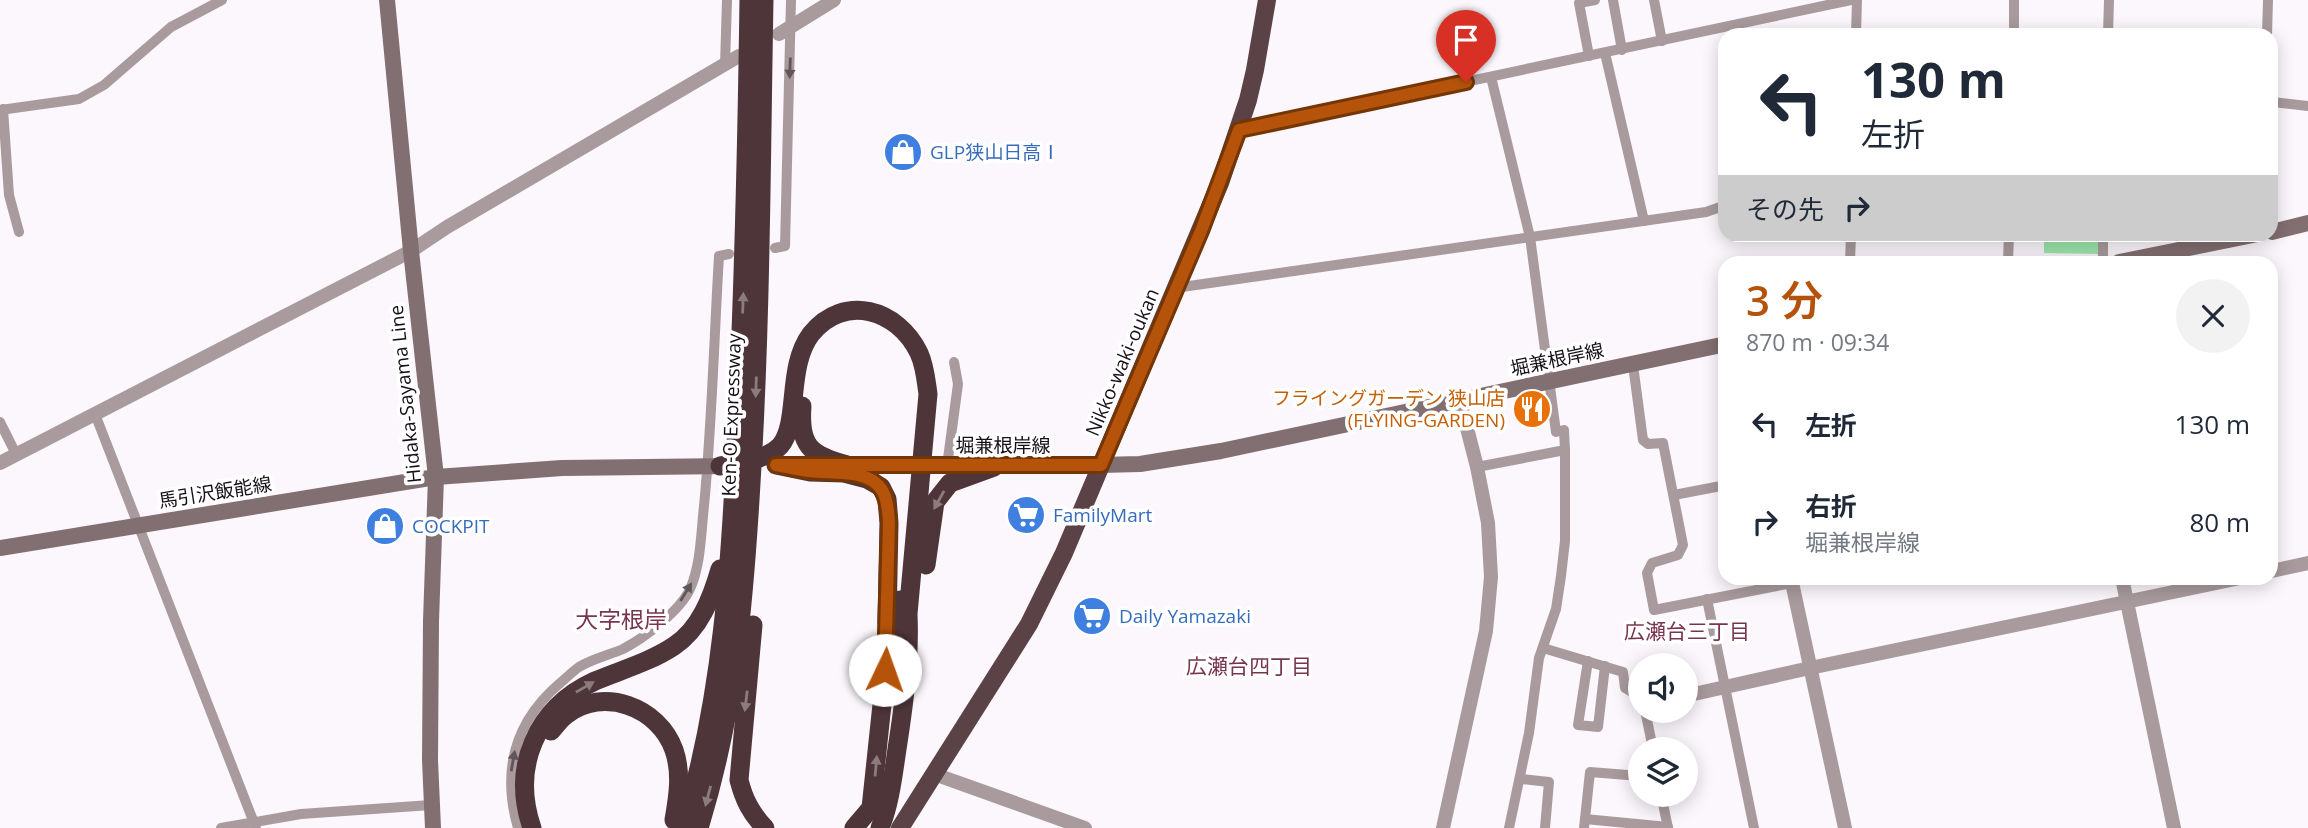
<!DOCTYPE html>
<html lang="ja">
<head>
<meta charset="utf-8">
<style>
	body { margin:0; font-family:"Open Sans","Noto Sans JP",sans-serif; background:#f2f2f3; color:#1f2937; height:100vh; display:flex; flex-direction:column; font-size:26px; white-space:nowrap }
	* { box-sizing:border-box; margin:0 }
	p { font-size:23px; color:#747a83 }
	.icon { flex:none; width:38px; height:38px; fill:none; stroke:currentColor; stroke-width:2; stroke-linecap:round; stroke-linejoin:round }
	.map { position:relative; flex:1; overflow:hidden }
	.side { position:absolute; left:1718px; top:256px; width:560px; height:329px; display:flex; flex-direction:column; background:#fff; border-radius:21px; box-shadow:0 4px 18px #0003 }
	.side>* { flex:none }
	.banner { position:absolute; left:1718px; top:28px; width:560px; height:214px; border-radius:21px; box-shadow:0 4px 18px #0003; background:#fff; color:#1f2937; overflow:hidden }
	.tools { position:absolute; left:1628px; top:653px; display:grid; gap:14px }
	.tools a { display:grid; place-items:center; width:70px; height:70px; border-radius:50%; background:#fff; box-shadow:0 4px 18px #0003; font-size:35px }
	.pin { position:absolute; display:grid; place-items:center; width:60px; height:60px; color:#fff; margin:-72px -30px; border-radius:50% 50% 50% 0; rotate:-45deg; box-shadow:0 0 7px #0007 }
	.pin .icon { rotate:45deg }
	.me { position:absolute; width:77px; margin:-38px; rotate:3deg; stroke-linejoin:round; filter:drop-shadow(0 0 5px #0008) }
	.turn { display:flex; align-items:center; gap:24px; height:147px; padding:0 28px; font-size:32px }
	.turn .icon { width:91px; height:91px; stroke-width:2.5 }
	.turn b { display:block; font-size:49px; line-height:60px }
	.then { display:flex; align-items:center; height:66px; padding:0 28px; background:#0003; gap:14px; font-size:26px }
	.round { display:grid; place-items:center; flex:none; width:74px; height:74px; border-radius:37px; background:#f2f2f3 }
	.overview { display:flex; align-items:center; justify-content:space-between; height:119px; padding:0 28px }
	h1 { font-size:42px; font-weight:600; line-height:52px; color:#b45309 }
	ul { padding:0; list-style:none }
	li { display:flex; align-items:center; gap:21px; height:98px; padding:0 28px }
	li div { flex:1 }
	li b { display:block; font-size:26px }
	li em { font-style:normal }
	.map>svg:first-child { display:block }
</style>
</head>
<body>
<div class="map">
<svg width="2308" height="828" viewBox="0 0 2308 828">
	<rect width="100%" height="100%" fill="#fbf7fc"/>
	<polygon fill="#9ce6ac" points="2044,235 2101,235 2100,254 2044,253"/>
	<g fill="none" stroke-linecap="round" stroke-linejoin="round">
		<g stroke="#a99b9d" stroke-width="10">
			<polyline points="1613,0 1622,50"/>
			<polyline points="1654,0 1662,41"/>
			<polyline points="1856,35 1857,0"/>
			<polyline points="2014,35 2014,0"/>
			<polyline points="2108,35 2109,0"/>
			<polyline points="2267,35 2268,0"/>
			<polyline points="1605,53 1644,221"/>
			<polyline points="1589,56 1579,3 1595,0"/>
			<polyline points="725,65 727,0"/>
			<polyline points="2272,102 2308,106"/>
			<polyline points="3,109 9,195 19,232"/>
			<polyline points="0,110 79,99 104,85 171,27 222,0"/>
			<polyline points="1239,130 1851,0"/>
			<polyline points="775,248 785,246 791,0"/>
			<polyline points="1850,262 1851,234"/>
			<polyline points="2008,262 2009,234"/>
			<polyline points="2103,262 2103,234"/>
			<polyline points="1175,288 1706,212 1726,205"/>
			<polyline points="1633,365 1643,440 1648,444 1663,443 1683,545 1678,555 1652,563 1647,573 1654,610 1792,583"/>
			<polyline points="95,414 256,828"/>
			<polyline points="0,422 17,456"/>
			<polyline points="947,466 958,384 954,362"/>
			<polyline points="1477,467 1565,450 1564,430 1556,432 1530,237 1491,77"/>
			<polyline points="1674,495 1726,485"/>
			<polyline points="1707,599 1754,828"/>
			<polyline points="1543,648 1623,672 1625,688 1640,697"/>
			<polyline points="1588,661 1578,725 1598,727 1605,666"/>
			<polyline points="1645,710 1653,749"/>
			<polyline points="1521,779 1549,782 1545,828"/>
			<polyline points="1661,794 1668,828"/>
			<polyline points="1585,819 1668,827"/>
			<polyline points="221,828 301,814 431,805"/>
			<path d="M518,828C502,772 514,723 559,684C565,679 572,672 579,667C592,659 609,655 623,649C644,638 680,611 690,589C701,565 701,532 704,506C712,423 714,339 719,256L729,254"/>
			<polyline points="1509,828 1529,733 1539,658 1556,609 1561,576 1565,541 1565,450"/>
			<polyline points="1584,828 1590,772 1640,776"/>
		</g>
		<g stroke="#a99b9d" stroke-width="14">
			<polyline points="779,34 834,0"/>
			<polyline points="0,463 411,251 447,227 739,56"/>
			<polyline points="2272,571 2308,563"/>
			<polyline points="1791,578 1845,828"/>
			<polyline points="2122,578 2174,828"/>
			<polyline points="1685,696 1810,668 2240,578"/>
			<polyline points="934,774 1085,828"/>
			<polyline points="1443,828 1486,631 1491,577 1488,523 1477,467 1460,401"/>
		</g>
		<g stroke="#826f71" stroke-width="16">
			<polyline points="387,0 411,251 436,477 431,621 430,760 433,828"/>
			<polyline points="2272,232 2308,223"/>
			<polyline points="2119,262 2258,234"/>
			<polyline points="836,465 1101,465 1140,464 1221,451 1726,344"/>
			<polyline points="0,548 436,477 562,468 730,466"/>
		</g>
		<polyline stroke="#5a4246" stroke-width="18" points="900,828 1029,624 1064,553 1220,183 1248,100 1255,70 1267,0"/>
		<g stroke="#4e3539" stroke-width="19">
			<path d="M802,406C799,446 810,455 847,465"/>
			<polyline points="776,465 810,472 844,473 867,479 881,487 887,499 889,523 887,622"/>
			<path d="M720,466C738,462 766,461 780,446C800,423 786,367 811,334C844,293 898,309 919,353C925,366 926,380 928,394L908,614C910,660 904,704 897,749C893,776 890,803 880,828"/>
			<polyline points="926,565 935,502 950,483 994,467"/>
			<path d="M753,625L739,780C744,800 751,813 765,828"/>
			<path d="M551,731C556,726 560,719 566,715C603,686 659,707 674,750C682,773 678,797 674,820"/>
			<path d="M532,828C511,767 536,708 595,681C621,670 650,662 674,646C700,629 712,597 720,569"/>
			<path d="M683,828C723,697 731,561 737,424C744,283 747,142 749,0"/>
			<path d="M699,828C735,711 744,604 751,483C761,322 761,161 764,0"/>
			<polyline points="854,828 871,808 888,648 898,613 900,600"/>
		</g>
	</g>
	<defs><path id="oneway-solid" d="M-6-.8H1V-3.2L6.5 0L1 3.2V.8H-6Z" transform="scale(1.75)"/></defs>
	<g fill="#5f555a">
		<use href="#oneway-solid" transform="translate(790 68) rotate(92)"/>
		<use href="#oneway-solid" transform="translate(686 592) rotate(-58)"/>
		<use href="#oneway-solid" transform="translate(513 761) rotate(-80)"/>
	</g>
	<g fill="#8c7c7e">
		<use href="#oneway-solid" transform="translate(743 303) rotate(-88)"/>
		<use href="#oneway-solid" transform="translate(756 387) rotate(92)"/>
		<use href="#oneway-solid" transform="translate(939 500) rotate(119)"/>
		<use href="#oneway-solid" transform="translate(585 687) rotate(-30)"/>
		<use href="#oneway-solid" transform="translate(746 701) rotate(97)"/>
		<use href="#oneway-solid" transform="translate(876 766) rotate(-85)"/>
		<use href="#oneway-solid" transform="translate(708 796) rotate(105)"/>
	</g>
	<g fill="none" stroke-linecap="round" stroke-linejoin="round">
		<defs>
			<path id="route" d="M885,670L889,523C888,512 888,500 882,490C868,468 832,474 809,471C798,470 787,467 776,465H1101L1201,231L1239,130L1466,82"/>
		</defs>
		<use href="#route" stroke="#753606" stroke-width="18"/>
		<use href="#route" stroke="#b45309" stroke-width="12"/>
	</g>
	<defs>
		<symbol id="shop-disc" viewBox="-11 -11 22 22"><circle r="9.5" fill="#3f7fe0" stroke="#fff"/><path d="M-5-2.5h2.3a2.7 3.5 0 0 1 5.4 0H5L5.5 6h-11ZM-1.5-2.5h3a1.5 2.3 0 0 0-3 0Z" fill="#fff"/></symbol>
		<symbol id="restaurant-disc" viewBox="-11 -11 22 22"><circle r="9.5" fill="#e8710a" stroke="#fff"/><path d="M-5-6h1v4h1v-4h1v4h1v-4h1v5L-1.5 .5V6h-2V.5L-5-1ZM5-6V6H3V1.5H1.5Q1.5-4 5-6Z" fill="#fff"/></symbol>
		<symbol id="supermarket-disc" viewBox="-11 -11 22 22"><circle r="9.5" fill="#3f7fe0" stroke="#fff"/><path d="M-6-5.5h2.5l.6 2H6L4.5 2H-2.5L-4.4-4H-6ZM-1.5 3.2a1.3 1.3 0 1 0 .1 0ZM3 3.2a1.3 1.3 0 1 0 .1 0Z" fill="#fff"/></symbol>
	</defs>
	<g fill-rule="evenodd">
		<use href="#shop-disc" x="881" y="130" width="44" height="44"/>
		<use href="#restaurant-disc" x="1510" y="387" width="44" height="44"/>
		<use href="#supermarket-disc" x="1004" y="493" width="44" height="44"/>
		<use href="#shop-disc" x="363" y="504" width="44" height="44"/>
		<use href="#supermarket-disc" x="1070" y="594" width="44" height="44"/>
	</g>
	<g text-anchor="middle" stroke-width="7" stroke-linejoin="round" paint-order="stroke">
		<g font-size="19" fill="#366cbe" stroke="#fff" text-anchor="start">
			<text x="930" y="159">GLP狭山日高Ⅰ</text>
			<text x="1053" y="522">FamilyMart</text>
			<text x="412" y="533">COCKPIT</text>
			<text x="1119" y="623">Daily Yamazaki</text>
		</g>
		<g font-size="19" fill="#150f17" stroke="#fff">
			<text transform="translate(1557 359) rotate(-12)" y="7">堀兼根岸線</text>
			<text transform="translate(1122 362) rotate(-67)" y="7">Nikko-waki-oukan</text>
			<text transform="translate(405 394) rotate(-96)" y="7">Hidaka-Sayama Line</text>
			<text transform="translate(731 415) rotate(-88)" y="7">Ken-O Expressway</text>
			<text x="1003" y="452">堀兼根岸線</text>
			<text transform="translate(215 492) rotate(-9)" y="7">馬引沢飯能線</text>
		</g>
		<g font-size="19" fill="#c56008" stroke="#fff" text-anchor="end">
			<text x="1505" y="405">フライングガーデン 狭山店<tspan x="1505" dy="22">(FLYING-GARDEN)</tspan></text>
		</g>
		<g font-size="21" fill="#79344e" stroke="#fff">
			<text x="1687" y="639">広瀬台三丁目</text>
			<text x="1249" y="674">広瀬台四丁目</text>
		</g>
		<g font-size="23" fill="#79344e" stroke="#fff">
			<text x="621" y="628">大字根岸</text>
		</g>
	</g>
</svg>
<div class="tools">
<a><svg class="icon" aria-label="sound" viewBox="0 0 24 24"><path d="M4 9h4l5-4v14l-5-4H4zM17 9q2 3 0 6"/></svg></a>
<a><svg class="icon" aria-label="layers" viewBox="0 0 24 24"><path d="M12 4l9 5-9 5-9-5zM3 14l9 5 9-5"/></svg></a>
</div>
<div class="pin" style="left:1466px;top:82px;background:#d93025"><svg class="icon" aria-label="arrive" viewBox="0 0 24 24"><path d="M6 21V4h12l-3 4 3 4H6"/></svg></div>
<svg class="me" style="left:885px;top:670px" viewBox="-20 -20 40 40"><circle r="19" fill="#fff"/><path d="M0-13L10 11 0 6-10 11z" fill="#b45309"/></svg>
<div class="banner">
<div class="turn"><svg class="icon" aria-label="left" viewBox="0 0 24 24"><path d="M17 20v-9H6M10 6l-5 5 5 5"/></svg><div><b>130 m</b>左折</div></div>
<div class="then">その先<svg class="icon" aria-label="right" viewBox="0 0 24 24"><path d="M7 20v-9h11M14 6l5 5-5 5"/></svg></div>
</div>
<section class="side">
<div class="overview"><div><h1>3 分</h1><p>870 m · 09:34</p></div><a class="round"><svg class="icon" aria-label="close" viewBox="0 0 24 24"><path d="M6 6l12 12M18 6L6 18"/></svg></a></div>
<ul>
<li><svg class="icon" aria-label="left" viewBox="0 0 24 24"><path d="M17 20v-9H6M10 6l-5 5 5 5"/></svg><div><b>左折</b></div><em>130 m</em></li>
<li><svg class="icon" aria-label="right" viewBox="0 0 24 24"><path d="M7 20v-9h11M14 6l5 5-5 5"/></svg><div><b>右折</b><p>堀兼根岸線</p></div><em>80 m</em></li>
</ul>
</section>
</div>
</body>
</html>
